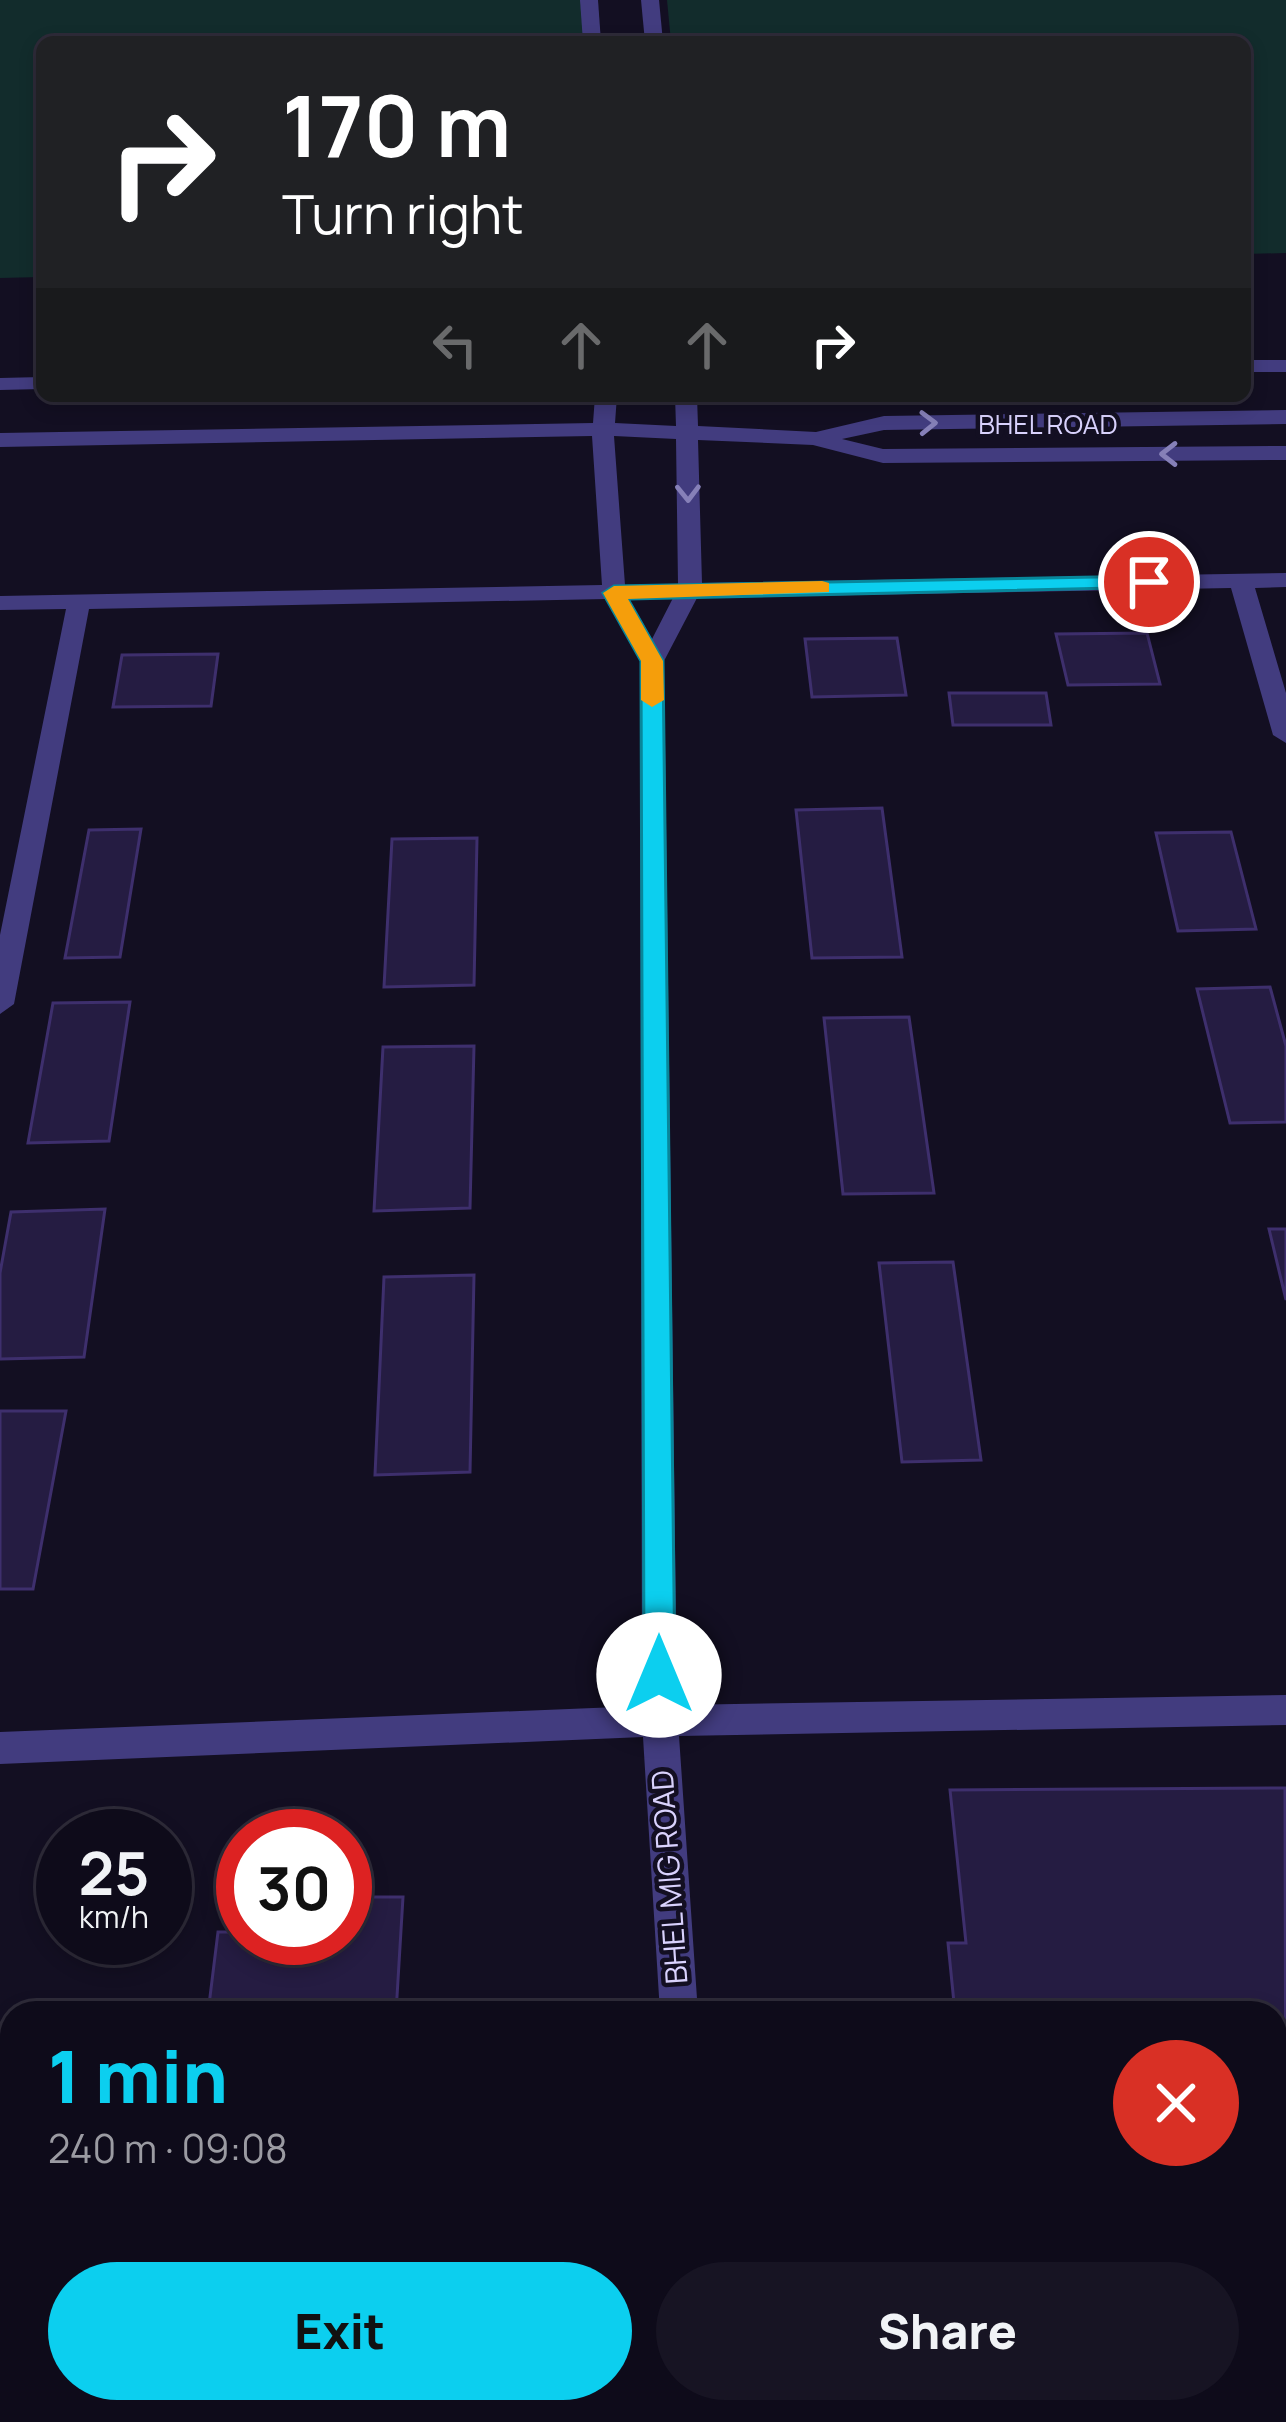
<!DOCTYPE html>
<html lang="en">
<head>
<meta charset="utf-8">
<style>
	body { margin:0; font-family:Manrope,sans-serif; background:#171423; color:#f1f3f6; height:100vh; display:flex; flex-direction:column; font-size:45px; white-space:nowrap }
	* { box-sizing:border-box; margin:0 }
	p { font-size:39px; color:#9b9ba2 }
	.icon { flex:none; width:66px; height:66px; fill:none; stroke:currentColor; stroke-width:2; stroke-linecap:round; stroke-linejoin:round }
	.map { position:relative; flex:1; overflow:hidden }
	.details { position:absolute; left:0px; top:2001px; width:1287px; height:423px; display:flex; flex-direction:column; background:#0e0b1a; border-radius:36px 36px 0 0; box-shadow:0 6px 18px #0003,0 0 0 3px #2e2b39 }
	.details>* { flex:none }
	.banner { position:absolute; left:36px; top:36px; width:1215px; height:366px; border-radius:18px; box-shadow:0 6px 18px #0003,0 0 0 3px #2e2b39; background:#202124; color:#fff; overflow:hidden }
	.speed { position:absolute; left:36px; top:1809px; display:flex; gap:24px; font-size:60px; font-weight:700; text-align:center }
	.speed>* { display:grid; place-content:center; width:156px; height:156px; border-radius:50%; background:#0e0b1a; box-shadow:0 6px 18px #0003,0 0 0 3px #2e2b39; line-height:1 }
	.speed small { font-size:30px; font-weight:400 }
	.speed .limit { border:18px solid #d22; background:#fff; color:#111 }
	.pin { position:absolute; display:grid; place-items:center; width:102px; height:102px; color:#fff; margin:-51px; border:6px solid #fff; border-radius:50%; box-shadow:0 3px 12px #0007 }
	.me { position:absolute; width:132px; margin:-66px; rotate:0deg; stroke-linejoin:round; filter:drop-shadow(0 0 9px #0008) }
	.turn { display:flex; align-items:center; gap:42px; height:252px; padding:0 48px; font-size:54px }
	.turn .icon { width:156px; height:156px; stroke-width:2.5 }
	.turn b { display:block; font-size:84px; line-height:102px }
	.lanes { display:flex; align-items:center; height:114px; padding:0 48px; background:#0003; justify-content:center; gap:60px; direction:ltr }
	.lanes .off { opacity:.35 }
	.round { display:grid; place-items:center; flex:none; width:126px; height:126px; border-radius:63px; background:#171423 }
	.headline { display:flex; align-items:center; justify-content:space-between; height:204px; padding:0 48px }
	h1 { font-size:72px; font-weight:800; line-height:90px; color:#0ccfef }
	.button { display:flex; gap:24px; margin-top:auto; padding:24px 48px }
	.button a { flex:1; height:138px; border-radius:72px; background:#0ccfef; color:#111; font-size:48px; font-weight:800; line-height:138px; text-align:center }
	.button a+a { background:#171423; color:#f1f3f6 }
	.map>svg:first-child { display:block }
</style>
</head>
<body>
<div class="map">
<svg width="1286" height="2422" viewBox="0 0 1286 2422">
	<rect width="100%" height="100%" fill="#130f22"/>
	<g fill="#122c2c">
		<polygon points="0,0 589,0 592,42 42,42 42,277 0,278"/>
		<polygon points="667,0 1286,0 1286,253 1245,254 1245,42 671,42"/>
	</g>
	<g fill="#251c42" stroke="#3e2f6d" stroke-width="3">
		<polygon points="1147,633 1160,684 1068,685 1056,634"/>
		<polygon points="897,638 906,695 812,697 805,639"/>
		<polygon points="218,654 211,706 113,707 122,655"/>
		<polygon points="949,693 1046,693 1051,725 953,725"/>
		<polygon points="882,808 902,957 812,958 796,810"/>
		<polygon points="141,829 120,957 65,958 89,830"/>
		<polygon points="1231,832 1256,929 1178,931 1156,833"/>
		<polygon points="477,838 474,985 384,987 392,839"/>
		<polygon points="1270,987 1286,1046 1286,1122 1230,1123 1197,989"/>
		<polygon points="130,1002 109,1141 28,1143 53,1003"/>
		<polygon points="909,1017 934,1193 843,1194 824,1018"/>
		<polygon points="474,1046 470,1208 374,1211 383,1047"/>
		<polygon points="105,1209 84,1357 0,1359 0,1273 11,1212"/>
		<polygon points="1269,1229 1286,1229 1286,1300"/>
		<polygon points="953,1262 981,1460 902,1462 879,1263"/>
		<polygon points="474,1275 470,1472 375,1475 384,1277"/>
		<polygon points="0,1411 66,1411 33,1589 0,1589"/>
		<polygon points="1285,1788 1286,2236 1275,2236 1275,2013 1217,2013 1215,2003 1150,2002 1152,2013 955,2013 948,1943 966,1943 950,1790"/>
		<polygon points="345,1897 403,1897 396,2013 208,2013 218,1932 243,1932 243,1938 345,1938"/>
		<polygon points="0,2259 12,2259 12,2412 36,2412 35,2422 0,2422"/>
		<polygon points="70,2412 380,2412 380,2422 69,2422"/>
	</g>
	<g fill="none" stroke-linecap="round" stroke-linejoin="round">
		<g fill="#423c7f" fill-rule="evenodd">
			<polygon points="580,0 598,0 601,42 583,42"/>
			<polygon points="641,0 659,0 663,42 645,42"/>
			<rect x="1245" y="360" width="41" height="12"/>
			<polygon points="42,377 42,389 0,390 0,378"/>
			<path d="M595,396H617L615,423L676,426L675,396H697L698,426L816,432L884,416L1286,410V424L884,430L842,439L883,449L1286,446V460L883,463L813,445L698,440L702,583L1286,573V587L1255,588L1286,693V743L1273,735L1231,588L697,598L664,661L677,1705L1286,1695V1725L679,1736L698,2013H660L643,1737L0,1764V1732L642,1706L640,661L606,599L89,609L14,1004L0,1014V935L66,609L0,610V596L602,585L592,436L0,447V433L593,423ZM614,436L676,439L678,584L625,585ZM673,598L652,639L629,599Z"/>
			<polygon points="684,2412 726,2412 727,2422 685,2422"/>
		</g>
	</g>
	<defs><path id="oneway-chevron" d="M-2-3.5L2.5 0L-2 3.5" fill="none" stroke-width="1.6" stroke-linecap="round" stroke-linejoin="round" transform="scale(3)"/></defs>
	<g stroke="#8680b8">
		<use href="#oneway-chevron" transform="translate(928 423) rotate(-1)"/>
		<use href="#oneway-chevron" transform="translate(1169 454) rotate(180)"/>
		<use href="#oneway-chevron" transform="translate(688 493) rotate(89)"/>
	</g>
	<polygon fill="#0ccfef" stroke="#08879b" stroke-width="3" points="1149,576 1160,582 1157,587 628,599 663,661 675,1675 671,1684 659,1688 648,1684 644,1675 641,661 603,593 614,586"/>
	<polygon fill="#f59e0b" points="822,581 829,583 829,592 628,599 663,661 664,700 652,707 641,700 641,661 603,593 614,586"/>
	<g text-anchor="middle" stroke-width="9" stroke-linejoin="round" paint-order="stroke">
		<g font-size="27" fill="#d9d2fd" stroke="#130f22">
			<text x="1048" y="434">BHEL ROAD</text>
		</g>
		<g font-size="30" fill="#d9d2fd" stroke="#130f22">
			<text transform="translate(670 1877) rotate(-94)" y="10">BHEL MIG ROAD</text>
		</g>
	</g>
</svg>
<div class="speed"><div>25<small>km/h</small></div><div class="limit">30</div></div>
<div class="pin" style="left:1149px;top:582px;background:#d93025"><svg class="icon" aria-label="arrive" viewBox="0 0 24 24"><path d="M6 21V4h12l-3 4 3 4H6"/></svg></div>
<svg class="me" style="left:659px;top:1675px" viewBox="-20 -20 40 40"><circle r="19" fill="#fff"/><path d="M0-13L10 11 0 6-10 11z" fill="#0ccfef"/></svg>
<div class="banner">
<div class="turn"><svg class="icon" aria-label="right" viewBox="0 0 24 24"><path d="M7 20v-9h11M14 6l5 5-5 5"/></svg><div><b>170 m</b>Turn right</div></div>
<div class="lanes"><svg class="icon off" aria-label="left" viewBox="0 0 24 24"><path d="M17 20v-9H6M10 6l-5 5 5 5"/></svg><svg class="icon off" aria-label="ahead" viewBox="0 0 24 24"><path d="M12 20V5M6 11l6-6 6 6"/></svg><svg class="icon off" aria-label="ahead" viewBox="0 0 24 24"><path d="M12 20V5M6 11l6-6 6 6"/></svg><svg class="icon" aria-label="right" viewBox="0 0 24 24"><path d="M7 20v-9h11M14 6l5 5-5 5"/></svg></div>
</div>
<section class="details">
<div class="headline"><div><h1>1 min</h1><p>240 m · 09:08</p></div><a class="round" style="background:#d93025;color:#fff"><svg class="icon" aria-label="close" viewBox="0 0 24 24"><path d="M6 6l12 12M18 6L6 18"/></svg></a></div>
<div class="button"><a>Exit</a><a>Share</a></div>
</section>
</div>
</body>
</html>
